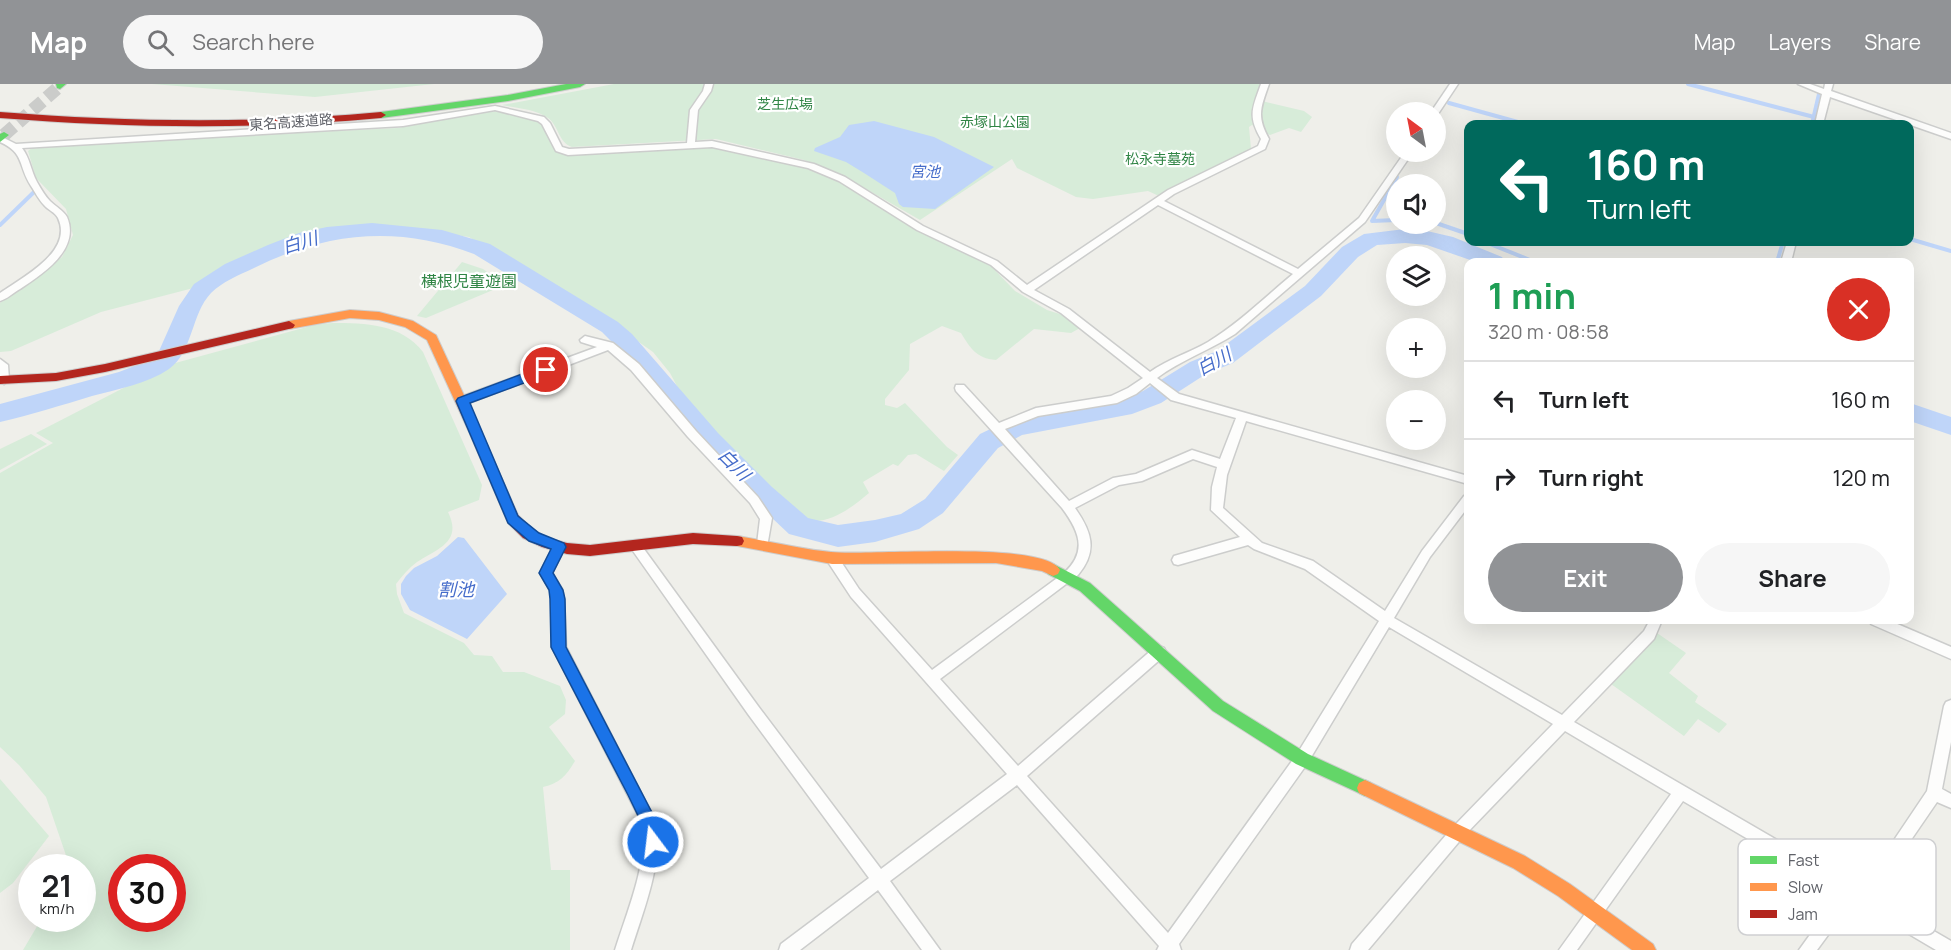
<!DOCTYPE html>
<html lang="en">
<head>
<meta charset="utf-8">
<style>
	body { margin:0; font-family:Manrope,"Noto Sans JP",sans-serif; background:#f6f6f6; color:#202124; height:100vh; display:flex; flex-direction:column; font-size:22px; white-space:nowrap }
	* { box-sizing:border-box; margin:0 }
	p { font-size:20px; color:#757577 }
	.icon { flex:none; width:33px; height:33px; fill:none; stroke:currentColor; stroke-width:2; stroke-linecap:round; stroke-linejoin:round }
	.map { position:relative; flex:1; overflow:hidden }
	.panel { position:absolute; left:1464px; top:174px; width:450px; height:366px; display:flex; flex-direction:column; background:#fff; border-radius:12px; box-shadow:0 6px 24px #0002 }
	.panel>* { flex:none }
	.top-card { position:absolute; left:1464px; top:36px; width:450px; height:126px; border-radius:12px; box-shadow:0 6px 24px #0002; background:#00695c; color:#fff; overflow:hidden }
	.needle { width:39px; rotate:328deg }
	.controls { position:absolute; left:1386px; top:18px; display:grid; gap:12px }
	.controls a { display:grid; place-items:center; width:60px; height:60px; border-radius:50%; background:#fff; box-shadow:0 6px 24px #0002; font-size:30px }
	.speed { position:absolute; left:18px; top:770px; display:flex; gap:12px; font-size:30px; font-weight:700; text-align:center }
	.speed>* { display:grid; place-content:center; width:78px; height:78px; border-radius:50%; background:#fff; box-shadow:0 6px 24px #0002; line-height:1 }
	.speed small { font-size:15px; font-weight:400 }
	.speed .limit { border:9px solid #d22; background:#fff; color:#111 }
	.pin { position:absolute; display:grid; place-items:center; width:51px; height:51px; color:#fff; margin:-26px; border:3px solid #fff; border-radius:50%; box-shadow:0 2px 6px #0007 }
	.me { position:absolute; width:66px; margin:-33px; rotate:345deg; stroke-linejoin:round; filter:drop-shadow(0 0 4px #0008) }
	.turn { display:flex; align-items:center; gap:21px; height:126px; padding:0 24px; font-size:27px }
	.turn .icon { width:78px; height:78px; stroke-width:2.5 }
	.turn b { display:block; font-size:42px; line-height:51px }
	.round { display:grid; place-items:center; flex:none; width:63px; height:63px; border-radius:32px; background:#f6f6f6 }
	.head { display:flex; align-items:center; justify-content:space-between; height:102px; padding:0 24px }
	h1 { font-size:36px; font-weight:700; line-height:45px; color:#1e9e55 }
	.primary-button { display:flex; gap:12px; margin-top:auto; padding:12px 24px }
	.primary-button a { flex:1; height:69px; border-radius:36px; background:#919396; color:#fff; font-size:24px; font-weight:700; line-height:69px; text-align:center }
	.primary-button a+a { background:#f6f6f6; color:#202124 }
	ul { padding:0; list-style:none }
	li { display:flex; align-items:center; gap:18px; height:78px; padding:0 24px; border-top:2px solid #e0e0e0 }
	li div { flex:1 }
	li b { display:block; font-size:22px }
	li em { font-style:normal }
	header { display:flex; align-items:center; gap:36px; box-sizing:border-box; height:84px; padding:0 30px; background:#919396; color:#fff }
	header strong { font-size:28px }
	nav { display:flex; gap:33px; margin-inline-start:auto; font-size:21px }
	.search { width:420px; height:54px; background:#f6f6f6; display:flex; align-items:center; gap:15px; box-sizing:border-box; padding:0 21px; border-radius:33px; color:#757577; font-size:22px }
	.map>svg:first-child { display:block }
</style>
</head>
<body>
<header>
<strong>Map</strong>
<div class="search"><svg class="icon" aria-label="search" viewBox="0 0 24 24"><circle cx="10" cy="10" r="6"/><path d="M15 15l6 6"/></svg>Search here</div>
<nav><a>Map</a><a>Layers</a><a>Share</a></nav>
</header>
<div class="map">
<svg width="1951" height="866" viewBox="0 0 1951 866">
	<rect width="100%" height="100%" fill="#efefea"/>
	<g fill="#d7ecd9" fill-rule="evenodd">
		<polygon points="152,0 434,0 315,13"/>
		<path d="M614,0H1263L1262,17L1304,27L1312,33L1301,48L1289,44L1270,51L1252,41L1249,43L1251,65L1159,112L1148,107L1093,115L1076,113L1017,84L1012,75L920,136L854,98L804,76L716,55L572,63C558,58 559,42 548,34C536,25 516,24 502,21Z"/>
		<path d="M491,27L526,32L542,38L555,65L569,72L677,63H719L782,77L810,86L842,99L920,147L989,180L1015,207L1047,226L1063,231L1080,244L1071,249L1034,245L996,276C976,274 971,265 961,249L942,242L910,260L909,286L885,315V321L897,324L905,319L947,363L958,371L944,387L916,370L908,371L898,382L893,380L863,398L869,409C850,425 822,447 797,432L713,356L694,334L670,289L653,268L609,237L555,208L469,153L423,146L353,145L306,153L252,175L205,201L101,228L11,267L0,268V219L62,173L73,151L66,125L36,94L28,67L34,62L398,44Z"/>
		<polygon points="462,178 483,185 505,201 426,234 417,232"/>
		<path d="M332,239C365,239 402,240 423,268L482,401L479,416L448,428C463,458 437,465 417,478C409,484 402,492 396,500L397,510L404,529L464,559L474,571L492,572L503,588H524L560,602L566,616L565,630L549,643L575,677C566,692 560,699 543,703L551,786H570V866H23L42,834H82V783H70L46,713L19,681L0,663V389L53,359L36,349L168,281L314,241ZM122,783H172V834H122Z"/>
		<polygon points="31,350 47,360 0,386 0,365"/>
		<polygon points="1657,549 1686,569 1669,589 1698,612 1695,618 1727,640 1719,649 1698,635 1684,652 1611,600"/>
		<polygon points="0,695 49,752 13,799 0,809"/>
	</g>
	<g fill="#bfd5f9">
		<polygon points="874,37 934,53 994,83 935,125 903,123 899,120 895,109 864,89 846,78 814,67 815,64 840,53 849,41"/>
		<polygon points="458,453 464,454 507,510 467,555 410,526 401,510 401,500 406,492 414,484 437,472"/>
	</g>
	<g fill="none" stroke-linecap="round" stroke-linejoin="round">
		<g stroke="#bfd5f9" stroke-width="4">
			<polyline points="1688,0 1814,33"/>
			<polyline points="1449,19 1525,40"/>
			<polyline points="1812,40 1819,10"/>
			<polyline points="1396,136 1372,137 1397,93"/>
			<polyline points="1436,139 1468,150"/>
			<polyline points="0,141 34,108"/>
			<polyline points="1910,155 1951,167"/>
			<polyline points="1485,158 1535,178"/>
			<polyline points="1777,178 1783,158"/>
		</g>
		<g fill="#bfd5f9" fill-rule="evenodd">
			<path d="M372,139L442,146L490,160L618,238L632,250L718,349L772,403L808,434L838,441L875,436L901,430L925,415L980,350L1007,337L1120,316L1143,307L1190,278L1217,267L1305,202L1342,163L1364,150L1405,145L1427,147L1453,153L1502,173L1505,178H1476L1427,161L1405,159L1377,161L1358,173L1321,212L1233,279L1206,290L1161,319L1132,330L1022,351L998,364L943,429L919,445L875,458L838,463L789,450L754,417L700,363L616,262L602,248L474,170C398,141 326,148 254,184C239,191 222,198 211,209C191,230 193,268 169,285C147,300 118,305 92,312C62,321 31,331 0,338V320L119,288L147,277L159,267L179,222L194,200L225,180L268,161L299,149L327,143Z"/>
			<polygon points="1910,319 1951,333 1951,351 1910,337"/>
		</g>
		<polyline stroke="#cbccca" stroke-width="13" stroke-dasharray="13 6" stroke-linecap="butt" points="4,51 60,2"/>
		<defs>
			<g id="street">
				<path d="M705,0H713L711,7L698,26L695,58L712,57L814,80L845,93L923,142L997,177L1027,201L1168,106L1258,62L1261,55C1247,32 1253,23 1261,0H1269C1261,23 1256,32 1269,55L1265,65L1174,110L1164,117L1298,185L1359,134L1405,68H1413L1365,138L1235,250C1210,266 1181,276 1157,294L1179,310L1468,392V400L1246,337L1227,391L1223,424L1262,459L1313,477L1385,527L1422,467L1464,412L1468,411V423L1430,473L1394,534L1562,631L1644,547L1650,536H1662L1654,555L1574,638L1849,798L1890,762L1927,707L1944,622L1946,618L1951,616V658L1942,705L1951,710V724L1937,718L1900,772L1863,806L1951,857V866H1936L1853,817L1817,866H1799L1840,809L1683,717L1577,866H1559L1671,710L1565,647L1463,753L1368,866H1350L1352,860L1453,743L1553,640L1389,543L1307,680L1179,860L1181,866H1157L1159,862L1017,701L890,797L940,866H922L878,806L800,866H779L781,860L869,794L748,630L633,467L631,464L633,461H641L758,622L881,785L1007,690L851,513L828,478L826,474L828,470H836L859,505L932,586L1064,489C1088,467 1079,447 1062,424L956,307L955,304L956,301H964L999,339L1036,324L1111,312L1128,304L1143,294L1061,229L1023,208L991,181L917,146L839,97L808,84L712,63L568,71L556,67L542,40L538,37L495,26L403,42L22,64C30,74 31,87 37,98C41,105 45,112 50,117C56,123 63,126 67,133C81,166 41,191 20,205C13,209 7,215 0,217V209C21,194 74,168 58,134C55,128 48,126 44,121C39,116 35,108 31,102C18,82 25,69 0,58V52L16,60L403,36L495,22L544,33L550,39L562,63L569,65L687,59L690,26L703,7ZM1158,121L1293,190C1265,213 1239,239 1208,258C1189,269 1168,275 1150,288L1069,225L1034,206ZM1150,299L1171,316L1236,334L1220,375L1192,366L1136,390L1113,394L1069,417L1005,345L1038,332L1117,319L1136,310ZM1193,375L1217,383L1212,403L1211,426L1240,453L1174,472L1172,476L1174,480L1178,481L1248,461L1254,465L1305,485L1379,537L1297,670L1168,849L1027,692L1164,572L1166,568L1164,564L1159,562L1154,564L1018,682L940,595L1078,491C1098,467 1092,448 1075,424L1119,401L1142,397Z"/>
				<polygon points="1450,0 1458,0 1438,30 1431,28"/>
				<polygon points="1798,0 1810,0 1824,5 1825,0 1833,0 1831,7 1951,49 1951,55 1830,13 1823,40 1815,40 1822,10"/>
				<polygon points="1787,158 1796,158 1791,178 1781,178"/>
				<polygon points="585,252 613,259 639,280 696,347 758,413 772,434 767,463 759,463 757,460 760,435 750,419 688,353 631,286 608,266 466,320 458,320 457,317 458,314 597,263 581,258 580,256"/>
				<polygon points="0,275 8,281 9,296 4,300 0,298"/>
				<path d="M559,458L563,460L565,463L552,489L562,505L564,515L566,563L658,742C660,786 644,825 631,866H615C628,825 645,786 644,743L552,563V515L550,506L540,489L555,460Z"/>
				<polygon points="1870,536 1888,536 1951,563 1951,575 1871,540"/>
			</g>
			<g id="fast">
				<polygon points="56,0 66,0 60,5 57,4"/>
				<polygon points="566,0 585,0 580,3 508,17 381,34 376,31 381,28 508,11"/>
				<polygon points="4,48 9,51 0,58 0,50"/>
				<polygon points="1053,480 1090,499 1223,617 1308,670 1371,699 1373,704 1371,709 1365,712 1359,709 1296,680 1213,627 1080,507 1048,490 1046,486 1048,482"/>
			</g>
			<g id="slow">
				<polygon points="350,226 379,228 413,237 436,251 482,350 480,353 472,353 470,350 427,256 405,243 379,236 350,234 289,245 283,241 289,237"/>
				<path d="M737,452C768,457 800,465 831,468C868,472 1045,456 1060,486L1058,490L1053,492L1042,487L996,479L832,480L732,461L730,457L732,453Z"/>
				<polygon points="1365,696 1525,772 1570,800 1653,860 1656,866 1632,866 1558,812 1513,784 1359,709 1357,704 1359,699"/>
			</g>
			<g id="jam">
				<path d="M0,28C127,38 254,40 381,28L386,31L381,34C254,46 127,44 0,34Z"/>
				<polygon points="289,237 295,241 293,244 105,288 56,297 0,300 0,292 56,289 105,280"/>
				<polygon points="476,345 482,350 518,431 533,446 550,455 567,459 590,461 693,449 737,452 742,453 744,457 742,461 737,462 693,460 590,472 567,470 542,463 523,454 508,439 470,350"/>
			</g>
		</defs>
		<use href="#street" stroke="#cccdcc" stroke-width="3"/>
		<use href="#fast" stroke="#cdcdcd" stroke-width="2"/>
		<use href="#slow" stroke="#cdcdcd" stroke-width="2"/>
		<use href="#jam" stroke="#cdcdcd" stroke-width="2"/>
		<use href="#street" fill="#fdfdfc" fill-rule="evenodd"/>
		<use href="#fast" fill="#63d668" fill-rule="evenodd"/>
		<use href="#slow" fill="#ff974d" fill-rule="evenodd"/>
		<use href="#jam" fill="#b3261e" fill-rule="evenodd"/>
	</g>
	<polygon fill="#1a73e8" stroke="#114b97" stroke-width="1.5" points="546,281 552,286 551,289 470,319 518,432 539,449 564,459 566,463 553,489 563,506 565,515 566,563 659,742 661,758 659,764 653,766 647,764 643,742 628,711 551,563 550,515 549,506 539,489 551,465 529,457 508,439 456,317 458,314"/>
	<g text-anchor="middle" stroke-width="4.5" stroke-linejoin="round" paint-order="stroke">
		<g font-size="14" fill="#308545" stroke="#fff">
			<text x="785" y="25">芝生広場</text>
			<text x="995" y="43">赤塚山公園</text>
			<text x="1160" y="80">松永寺墓苑</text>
		</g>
		<g font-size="14" fill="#5f6168" stroke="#fff">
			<text transform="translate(291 38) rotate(-4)" y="5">東名高速道路</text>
		</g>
		<g font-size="15" font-style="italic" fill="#456cca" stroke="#fff">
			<text x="925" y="93">宮池</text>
		</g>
		<g font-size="16" fill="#308545" stroke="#fff">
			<text x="469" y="203">横根児童遊園</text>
		</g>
		<g font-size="18" font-style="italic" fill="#456cca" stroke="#fff">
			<text transform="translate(300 159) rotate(-17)" y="6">白川</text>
			<text transform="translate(1214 278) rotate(-29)" y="6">白川</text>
			<text transform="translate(734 381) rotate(45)" y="6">白川</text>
			<text x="456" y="512">割池</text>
		</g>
	</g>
	<rect x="1738" y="755" width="198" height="96" rx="9" fill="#fff" stroke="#cfd0d2" stroke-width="1.5"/>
	<rect x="1750" y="772" width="27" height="8" fill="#63d668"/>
	<rect x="1750" y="799" width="27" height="8" fill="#ff974d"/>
	<rect x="1750" y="826" width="27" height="8" fill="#b3261e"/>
	<g font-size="16" fill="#5f6168">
		<text x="1788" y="782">Fast</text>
		<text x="1788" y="809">Slow</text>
		<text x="1788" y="836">Jam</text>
	</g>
</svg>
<div class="controls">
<a><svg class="needle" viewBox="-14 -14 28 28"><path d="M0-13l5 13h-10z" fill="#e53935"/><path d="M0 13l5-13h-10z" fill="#757577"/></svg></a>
<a><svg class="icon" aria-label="sound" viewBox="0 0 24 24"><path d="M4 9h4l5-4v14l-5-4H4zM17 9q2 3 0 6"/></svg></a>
<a><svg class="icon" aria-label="layers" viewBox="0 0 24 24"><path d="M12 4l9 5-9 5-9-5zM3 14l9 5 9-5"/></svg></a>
<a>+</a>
<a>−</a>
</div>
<div class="speed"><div>21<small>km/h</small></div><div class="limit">30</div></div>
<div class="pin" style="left:546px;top:286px;background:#d93025"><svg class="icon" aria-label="arrive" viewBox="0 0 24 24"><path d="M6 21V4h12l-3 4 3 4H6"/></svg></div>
<svg class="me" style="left:653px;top:758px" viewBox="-20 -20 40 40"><circle r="17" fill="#1a73e8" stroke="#fff" stroke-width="3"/><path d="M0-11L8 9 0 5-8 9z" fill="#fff"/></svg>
<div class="top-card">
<div class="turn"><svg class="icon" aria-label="left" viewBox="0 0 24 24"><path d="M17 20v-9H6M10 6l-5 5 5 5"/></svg><div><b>160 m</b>Turn left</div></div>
</div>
<section class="panel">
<div class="head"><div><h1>1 min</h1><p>320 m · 08:58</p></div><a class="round" style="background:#d93025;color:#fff"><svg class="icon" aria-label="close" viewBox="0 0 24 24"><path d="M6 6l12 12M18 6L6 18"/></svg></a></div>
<ul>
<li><svg class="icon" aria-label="left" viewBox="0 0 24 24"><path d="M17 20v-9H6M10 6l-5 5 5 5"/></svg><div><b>Turn left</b></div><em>160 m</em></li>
<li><svg class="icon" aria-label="right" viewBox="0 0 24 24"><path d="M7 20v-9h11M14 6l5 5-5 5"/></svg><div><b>Turn right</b></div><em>120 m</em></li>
</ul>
<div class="primary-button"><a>Exit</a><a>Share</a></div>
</section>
</div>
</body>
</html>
